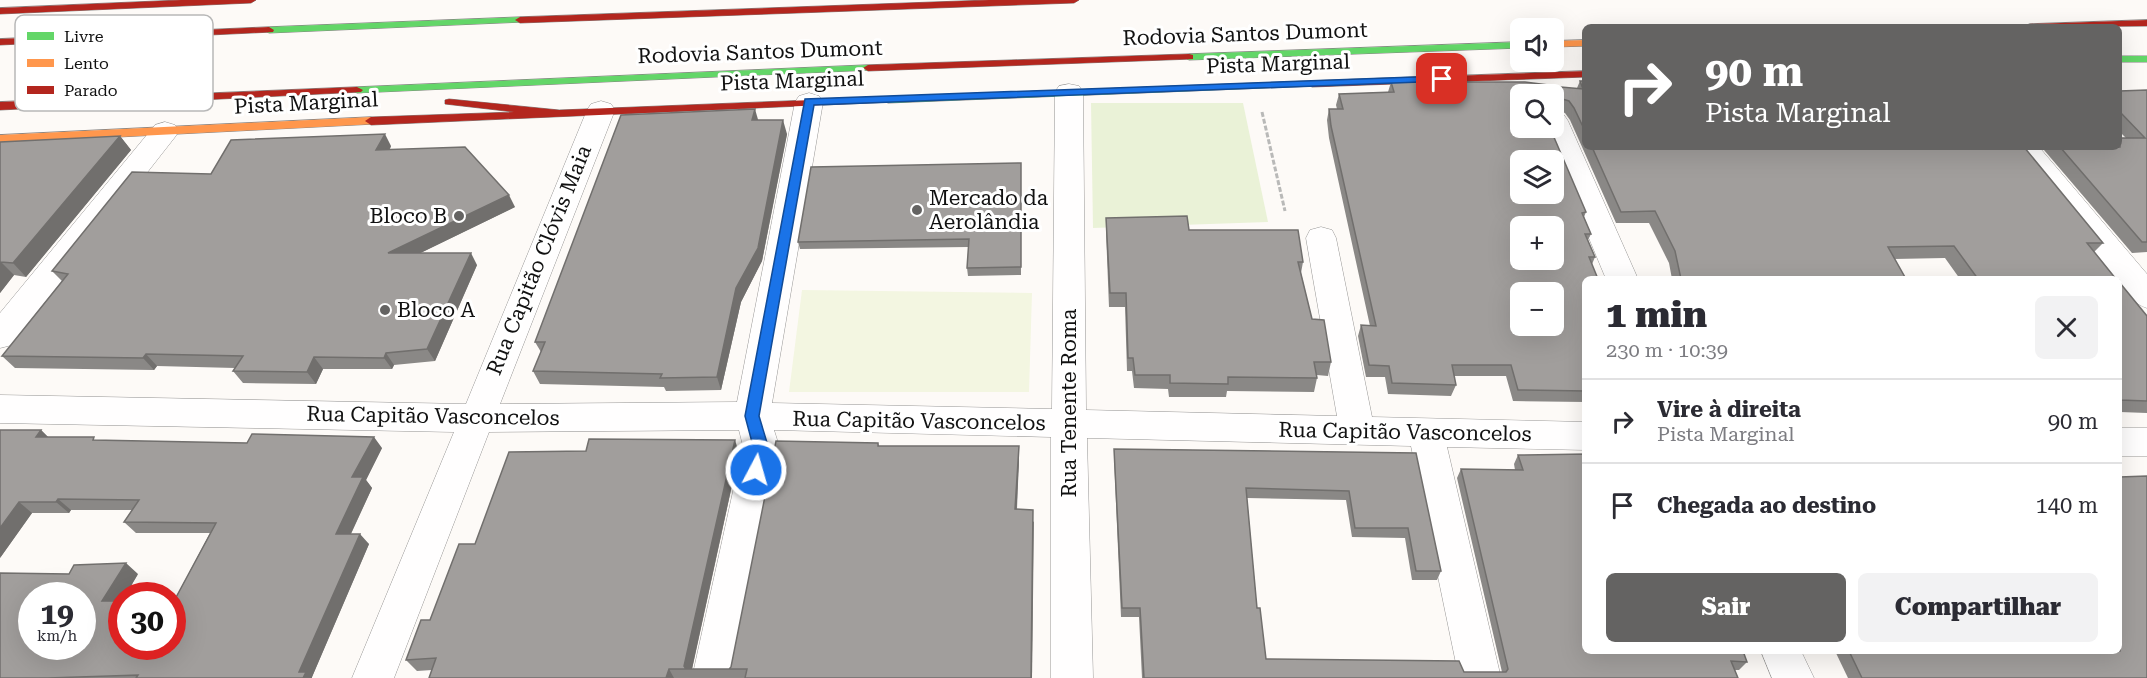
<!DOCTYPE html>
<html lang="pt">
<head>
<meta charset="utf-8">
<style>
	body { margin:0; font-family:"Roboto Serif",serif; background:#f2f2f3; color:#2b2b33; height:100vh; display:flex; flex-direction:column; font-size:22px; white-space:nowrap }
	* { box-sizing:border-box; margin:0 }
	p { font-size:20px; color:#7c7c81 }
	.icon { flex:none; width:33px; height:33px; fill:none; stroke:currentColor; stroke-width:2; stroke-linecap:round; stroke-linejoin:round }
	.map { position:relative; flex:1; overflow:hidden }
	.panel { position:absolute; left:1582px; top:276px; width:540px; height:378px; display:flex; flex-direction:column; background:#fff; border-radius:9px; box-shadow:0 6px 24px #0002 }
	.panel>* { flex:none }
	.hud { position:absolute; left:1582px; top:24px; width:540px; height:126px; border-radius:9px; box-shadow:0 6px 24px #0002; background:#646362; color:#fff; overflow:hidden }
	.buttons { position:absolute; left:1510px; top:18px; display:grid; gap:12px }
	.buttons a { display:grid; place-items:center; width:54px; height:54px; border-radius:9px; background:#fff; box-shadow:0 6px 24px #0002; font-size:30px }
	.speed { position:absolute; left:18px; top:582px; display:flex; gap:12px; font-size:30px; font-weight:700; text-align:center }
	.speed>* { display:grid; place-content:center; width:78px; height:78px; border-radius:50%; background:#fff; box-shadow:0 6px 24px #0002; line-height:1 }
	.speed small { font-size:15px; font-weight:400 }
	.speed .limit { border:9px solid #d22; background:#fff; color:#111 }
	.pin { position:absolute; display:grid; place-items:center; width:51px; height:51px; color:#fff; margin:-26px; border-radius:12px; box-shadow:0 3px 9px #0006 }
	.me { position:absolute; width:66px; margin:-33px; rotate:6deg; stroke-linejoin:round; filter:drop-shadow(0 0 4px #0008) }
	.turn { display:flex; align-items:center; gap:21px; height:126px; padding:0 24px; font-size:27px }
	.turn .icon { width:78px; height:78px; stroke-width:2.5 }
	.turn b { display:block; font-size:42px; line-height:51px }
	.round { display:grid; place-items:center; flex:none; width:63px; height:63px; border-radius:9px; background:#f2f2f3 }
	.overview { display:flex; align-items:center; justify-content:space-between; height:102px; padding:0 24px }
	h1 { font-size:36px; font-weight:800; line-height:45px }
	.button { display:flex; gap:12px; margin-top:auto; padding:12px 24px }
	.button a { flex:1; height:69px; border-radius:9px; background:#646362; color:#fff; font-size:24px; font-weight:800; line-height:69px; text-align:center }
	.button a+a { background:#f2f2f3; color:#2b2b33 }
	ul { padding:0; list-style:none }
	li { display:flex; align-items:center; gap:18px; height:84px; padding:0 24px; border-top:2px solid #e1e1e2 }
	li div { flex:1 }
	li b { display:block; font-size:22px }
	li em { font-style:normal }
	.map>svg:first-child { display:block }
</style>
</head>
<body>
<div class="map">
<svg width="2147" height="678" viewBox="0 0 2147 678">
	<rect width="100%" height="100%" fill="#fdfaf7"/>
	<polygon fill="#eaf2d7" points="1091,103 1243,103 1268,222 1093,228"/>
	<polygon fill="#f3f6e1" points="802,290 1032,293 1029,392 789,392"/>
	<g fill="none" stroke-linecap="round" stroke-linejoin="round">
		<defs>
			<g id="street">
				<polygon points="1069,84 1079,86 1083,92 1086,410 1337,416 1306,238 1310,230 1321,227 1332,230 1336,238 1372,417 1586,422 1586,450 1447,447 1501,678 1459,678 1411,446 1087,438 1093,678 1051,678 1051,437 774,430 779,446 734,678 692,678 743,446 739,430 489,432 394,678 352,678 454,432 0,423 0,395 466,404 587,110 591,104 601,101 611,104 615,110 500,404 737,402 795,102 799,96 809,93 819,96 823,102 772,403 1052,409 1055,92 1059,86"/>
				<polygon points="1554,112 1564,115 1568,121 1638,279 1606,279 1543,128 1554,128"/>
				<polygon points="165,122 175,125 179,131 175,137 12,345 0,348 0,313 155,125"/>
				<path d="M2009,147H2039L2147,274V308C2135,304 2120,292 2120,279H2115Z"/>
				<rect x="2120" y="428" width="27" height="28"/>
				<polygon points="1761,651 1801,651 1814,678 1772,678"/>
			</g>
			<g id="fast">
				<polygon points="520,17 524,18 524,22 269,33 264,30 269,27"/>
				<polygon points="1521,42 1521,48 1189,60 1184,57 1189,54"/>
				<rect x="2120" y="56" width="27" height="6"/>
				<polygon points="868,65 873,68 872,70 357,93 351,90 357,87"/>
				<polygon points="1312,81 1316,82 1316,86 888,103 882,100 888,97"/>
			</g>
			<g id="slow">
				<polygon points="1586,40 1586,46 1554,47 1554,41"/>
				<polygon points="371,117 377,121 375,124 0,143 0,135"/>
			</g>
			<g id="jam">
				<polygon points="181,0 256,0 251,3 0,14 0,8"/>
				<polygon points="989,0 1079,0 1074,3 520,23 515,20 520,17"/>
				<polygon points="2147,20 2147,26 2024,27 2029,24"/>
				<polygon points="269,27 274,30 273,32 0,45 0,39"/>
				<polygon points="1189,54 1193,55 1193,59 868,71 863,68 868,65"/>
				<polygon points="1586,71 1586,77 1312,87 1307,84 1312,81"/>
				<polygon points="357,87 363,90 361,92 0,110 0,102"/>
				<polygon points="888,97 892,98 892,102 371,125 365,121 371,117 514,112 445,104 445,100 449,99 559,110"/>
			</g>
		</defs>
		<use href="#street" stroke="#979695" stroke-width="1"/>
		<use href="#fast" stroke="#858382" stroke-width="1"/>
		<use href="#slow" stroke="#858382" stroke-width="1"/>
		<use href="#jam" stroke="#858382" stroke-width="1"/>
		<polyline stroke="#b9b9b8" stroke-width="3" stroke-dasharray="5 2" stroke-linecap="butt" points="1262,112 1285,211"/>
		<use href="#street" fill="#fffefe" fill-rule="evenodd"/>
		<use href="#fast" fill="#63d668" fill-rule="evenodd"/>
		<use href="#slow" fill="#ff974d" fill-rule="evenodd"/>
		<use href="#jam" fill="#b3261e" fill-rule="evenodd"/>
	</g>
	<g fill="#8a8886">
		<polygon points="1580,81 1586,81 1586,147 2024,147 2103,243 2094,252 2116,279 1960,279 1945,258 1894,259 1906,279 1672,279 1669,263 1649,223 1616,223 1570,120 1565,113 1556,110 1556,114 1554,120 1554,94 1521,94 1586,212 1584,217 1591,234 1588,240 1595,257 1586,279 1586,402 1513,401 1506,376 1454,376 1456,385 1451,396 1388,394 1385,377 1366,377 1358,336 1361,325 1370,326 1329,138 1327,120 1329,109 1337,109 1336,105 1339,94 1388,92 1391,82 1559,89 1577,88"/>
		<polygon points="2147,90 2147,252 2132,253 2044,150 2046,147 2120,147 2126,138 2120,132 2120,91"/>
		<polygon points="758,120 787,134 762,261 741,302 721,390 666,391 664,387 540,384 533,371 541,352 535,342"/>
		<polygon points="120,136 131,150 26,277 14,275 0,293 0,142"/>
		<polygon points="391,146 390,149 515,207 420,253 477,265 435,361 394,365 392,369 323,369 316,384 243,383 233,371 235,368 157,366 154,370 15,368 2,356 62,281 52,271 211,174"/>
		<polygon points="1021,171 1021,275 968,276 967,268 969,247 800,249 798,242"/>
		<polygon points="1106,218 1189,230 1303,262 1301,273 1312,319 1331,362 1328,376 1317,375 1317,378 1314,392 1227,391 1226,397 1169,397 1168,389 1134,388 1132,371 1127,371 1125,307 1109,307 1106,232"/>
		<polygon points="2120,283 2147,316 2147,413 2120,412"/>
		<polygon points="41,430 48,437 97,440 382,448 366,480 372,488 351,534 369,544 312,677 312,678 0,678 138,574 125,596 122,596 122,646 174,601 210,533 136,533 124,522 132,510 71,510 69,513 32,513 0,558"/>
		<polygon points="878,443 879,446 1019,459 1017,509 1034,522 1032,678 429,678 432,670 417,671 406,660 475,544 739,453 692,669 729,669 731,667"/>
		<polygon points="1114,449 1416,453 1441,571 1437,580 1412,580 1405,538 1352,537 1346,500 1247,498 1257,608 1266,659 1464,672 1502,672 1457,478 1461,469 1515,470 1514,464 1518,455 1747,662 1739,670 1735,670 1738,678 1142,678 1139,617 1121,617 1114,458"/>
		<polygon points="1835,651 2120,651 2147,678 1848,678"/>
	</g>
	<g fill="#716f6d">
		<polygon points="755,109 759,123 752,120"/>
		<polygon points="783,120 787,134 762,261 741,302 721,390 717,377 736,288"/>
		<polygon points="385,134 391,146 383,162 376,150"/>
		<polygon points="120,136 131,150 26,277 13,263"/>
		<polygon points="509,195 515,207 396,265 388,253"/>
		<polygon points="471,253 477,265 435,361 427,349"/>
		<polygon points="1,262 14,275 0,293 0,263"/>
		<polygon points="386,353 394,365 392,369 384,358"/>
		<polygon points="146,354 157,366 154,370 143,358"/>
		<polygon points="314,357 323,369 316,384 307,372"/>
		<polygon points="41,430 53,442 36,437"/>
		<polygon points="374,437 382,448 366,480 372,488 346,544 336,534 352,477"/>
		<polygon points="735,440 739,453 692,669 685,669 684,666"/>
		<polygon points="1019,446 1019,459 1016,521 1015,509"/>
		<polygon points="58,499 71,510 69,513 56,502"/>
		<polygon points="19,502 32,513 0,558 0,528"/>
		<polygon points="1033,510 1032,678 1031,678"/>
		<polygon points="360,534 369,544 312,677 312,678 303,678 299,672"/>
		<polygon points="126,563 138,574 125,596 122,596 122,600 102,601"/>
		<polygon points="669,669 674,678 666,678"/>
	</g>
	<g fill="#a19e9c" stroke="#716f6d" stroke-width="1.5" fill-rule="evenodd">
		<path d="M1580,81H1586V133L1574,108L1569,101L1559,98L1556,100V114H1554V94H1521V128H1550L1586,212L1582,213L1591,234H1585L1595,257H1589L1598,279H1586V391L1518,390L1511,365H1452L1456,385L1392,383L1389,366L1369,365L1361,325L1376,326L1331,126L1329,109H1343L1339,94L1394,92L1391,82H1525L1556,86L1559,89L1561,87L1583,89ZM1521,160H1554V194H1521ZM1521,226H1554V260H1521ZM1521,292H1554V326H1521Z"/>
		<polygon points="2147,90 2147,242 2142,242 2060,147 2120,147 2120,138 2145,138 2120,112 2120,91"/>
		<polygon points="755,109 752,120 783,120 758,248 736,288 717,377 660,378 662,374 533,371 545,342 535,342 621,115"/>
		<polygon points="385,134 376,150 465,147 509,195 388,253 471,253 427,349 386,353 384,358 314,357 307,372 233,371 243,356 146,354 143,358 2,356 68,274 52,271 132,172 211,174 231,140"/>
		<polygon points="120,136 13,263 1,262 0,263 0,142"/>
		<polygon points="1592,147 2024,147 2103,243 2087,243 2116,279 1978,279 1954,246 1888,247 1906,279 1681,279 1675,251 1655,211 1621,212"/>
		<polygon points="1021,163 1021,267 967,268 969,239 798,242 811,167"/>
		<polygon points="1187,216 1189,230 1298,230 1303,262 1298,262 1312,319 1324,320 1331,362 1314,362 1317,378 1228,377 1228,384 1170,383 1170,375 1135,375 1133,358 1128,358 1126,293 1110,293 1106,218"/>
		<polygon points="2120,283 2147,316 2147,401 2120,400"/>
		<path d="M0,430H41L36,437H94L93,440L247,443L252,434L374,437L352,477H363L336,534H360L299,672H306L303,678H136L138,675L48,678H0V573L69,574L74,565L126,563L102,601H122V646H172V601H174L216,523L124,522L139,500L58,499L56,502H19L0,528ZM32,596H82V646H32Z"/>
		<polygon points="589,439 735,440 684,666 686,669 729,669 731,667 776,441 878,443 878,446 1019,446 1015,509 1033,510 1031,678 745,678 747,669 669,669 666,678 429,678 436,658 406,660 421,620 430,620 459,544 475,544 509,452 586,451"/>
		<polygon points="1114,449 1416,453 1441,571 1416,571 1408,528 1355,528 1349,491 1246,488 1257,608 1260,608 1266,659 1459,661 1464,672 1506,672 1508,669 1461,469 1523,470 1518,455 1586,454 1586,651 1743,651 1747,662 1731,661 1738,678 1144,678 1140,608 1122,608"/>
		<polygon points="2147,476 2147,678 1862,678 1849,651 2120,651 2120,477"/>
	</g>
	<polygon fill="#1a73e8" stroke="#114b97" stroke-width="1.5" points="1442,76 1446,77 1446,81 814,105 759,416 768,446 761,474 756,476 751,474 749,470 753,446 745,416 805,99"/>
	<g fill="#646362" stroke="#fff" stroke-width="2">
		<circle cx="917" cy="210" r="6"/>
		<circle cx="459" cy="216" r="6"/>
		<circle cx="385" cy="310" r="6"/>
	</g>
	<g text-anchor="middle" stroke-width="6" stroke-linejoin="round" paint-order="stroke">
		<g font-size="21" fill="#111" stroke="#fff">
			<text transform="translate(1245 34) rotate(-2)" y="7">Rodovia Santos Dumont</text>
			<text transform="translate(760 52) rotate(-2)" y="7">Rodovia Santos Dumont</text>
			<text transform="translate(1278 64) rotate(-2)" y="7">Pista Marginal</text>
			<text transform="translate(792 81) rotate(-2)" y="7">Pista Marginal</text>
			<text transform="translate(306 103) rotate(-3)" y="7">Pista Marginal</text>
			<text transform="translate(539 260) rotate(-68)" y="7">Rua Capitão Clóvis Maia</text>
			<text transform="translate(1069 403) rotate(-90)" y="7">Rua Tenente Roma</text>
			<text transform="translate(433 416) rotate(1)" y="7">Rua Capitão Vasconcelos</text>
			<text transform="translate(919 421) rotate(1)" y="7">Rua Capitão Vasconcelos</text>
			<text transform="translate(1405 432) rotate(1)" y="7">Rua Capitão Vasconcelos</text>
		</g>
		<g font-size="21" fill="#111" stroke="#fff" text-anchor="start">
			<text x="929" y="205">Mercado da<tspan x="929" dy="24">Aerolândia</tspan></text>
			<text x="447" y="223" text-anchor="end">Bloco B</text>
			<text x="397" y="317">Bloco A</text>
		</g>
	</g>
	<rect x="15" y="15" width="198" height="96" rx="9" fill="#fff" stroke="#b8b8b8" stroke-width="1.5"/>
	<rect x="27" y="32" width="27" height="8" fill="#63d668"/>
	<rect x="27" y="59" width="27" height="8" fill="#ff974d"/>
	<rect x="27" y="86" width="27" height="8" fill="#b3261e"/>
	<g font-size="16" fill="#111">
		<text x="64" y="42">Livre</text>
		<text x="64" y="69">Lento</text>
		<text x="64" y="96">Parado</text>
	</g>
</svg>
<div class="buttons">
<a><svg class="icon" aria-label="sound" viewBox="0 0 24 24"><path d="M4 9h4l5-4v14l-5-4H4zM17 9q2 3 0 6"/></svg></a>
<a><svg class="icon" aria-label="search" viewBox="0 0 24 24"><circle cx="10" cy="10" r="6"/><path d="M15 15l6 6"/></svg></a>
<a><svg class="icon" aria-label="layers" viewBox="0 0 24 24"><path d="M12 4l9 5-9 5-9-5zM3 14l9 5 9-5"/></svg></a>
<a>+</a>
<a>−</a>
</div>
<div class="speed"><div>19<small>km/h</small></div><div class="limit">30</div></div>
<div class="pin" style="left:1442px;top:79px;background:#d93025"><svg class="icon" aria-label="arrive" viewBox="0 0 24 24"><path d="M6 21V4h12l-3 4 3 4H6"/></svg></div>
<svg class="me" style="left:756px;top:470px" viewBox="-20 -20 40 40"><circle r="17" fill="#1a73e8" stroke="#fff" stroke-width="3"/><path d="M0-11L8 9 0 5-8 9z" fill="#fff"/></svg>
<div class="hud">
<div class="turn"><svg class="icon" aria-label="right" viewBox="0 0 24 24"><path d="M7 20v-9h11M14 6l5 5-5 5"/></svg><div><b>90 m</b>Pista Marginal</div></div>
</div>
<section class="panel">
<div class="overview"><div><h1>1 min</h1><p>230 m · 10:39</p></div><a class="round"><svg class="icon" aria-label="close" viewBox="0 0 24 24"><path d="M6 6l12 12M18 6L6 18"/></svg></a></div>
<ul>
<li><svg class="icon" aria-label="right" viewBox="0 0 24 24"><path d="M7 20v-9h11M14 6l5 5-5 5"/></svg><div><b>Vire à direita</b><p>Pista Marginal</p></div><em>90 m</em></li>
<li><svg class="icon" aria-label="arrive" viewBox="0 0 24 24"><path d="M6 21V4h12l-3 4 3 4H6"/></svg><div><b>Chegada ao destino</b></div><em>140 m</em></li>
</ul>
<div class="button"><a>Sair</a><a>Compartilhar</a></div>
</section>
</div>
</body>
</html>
